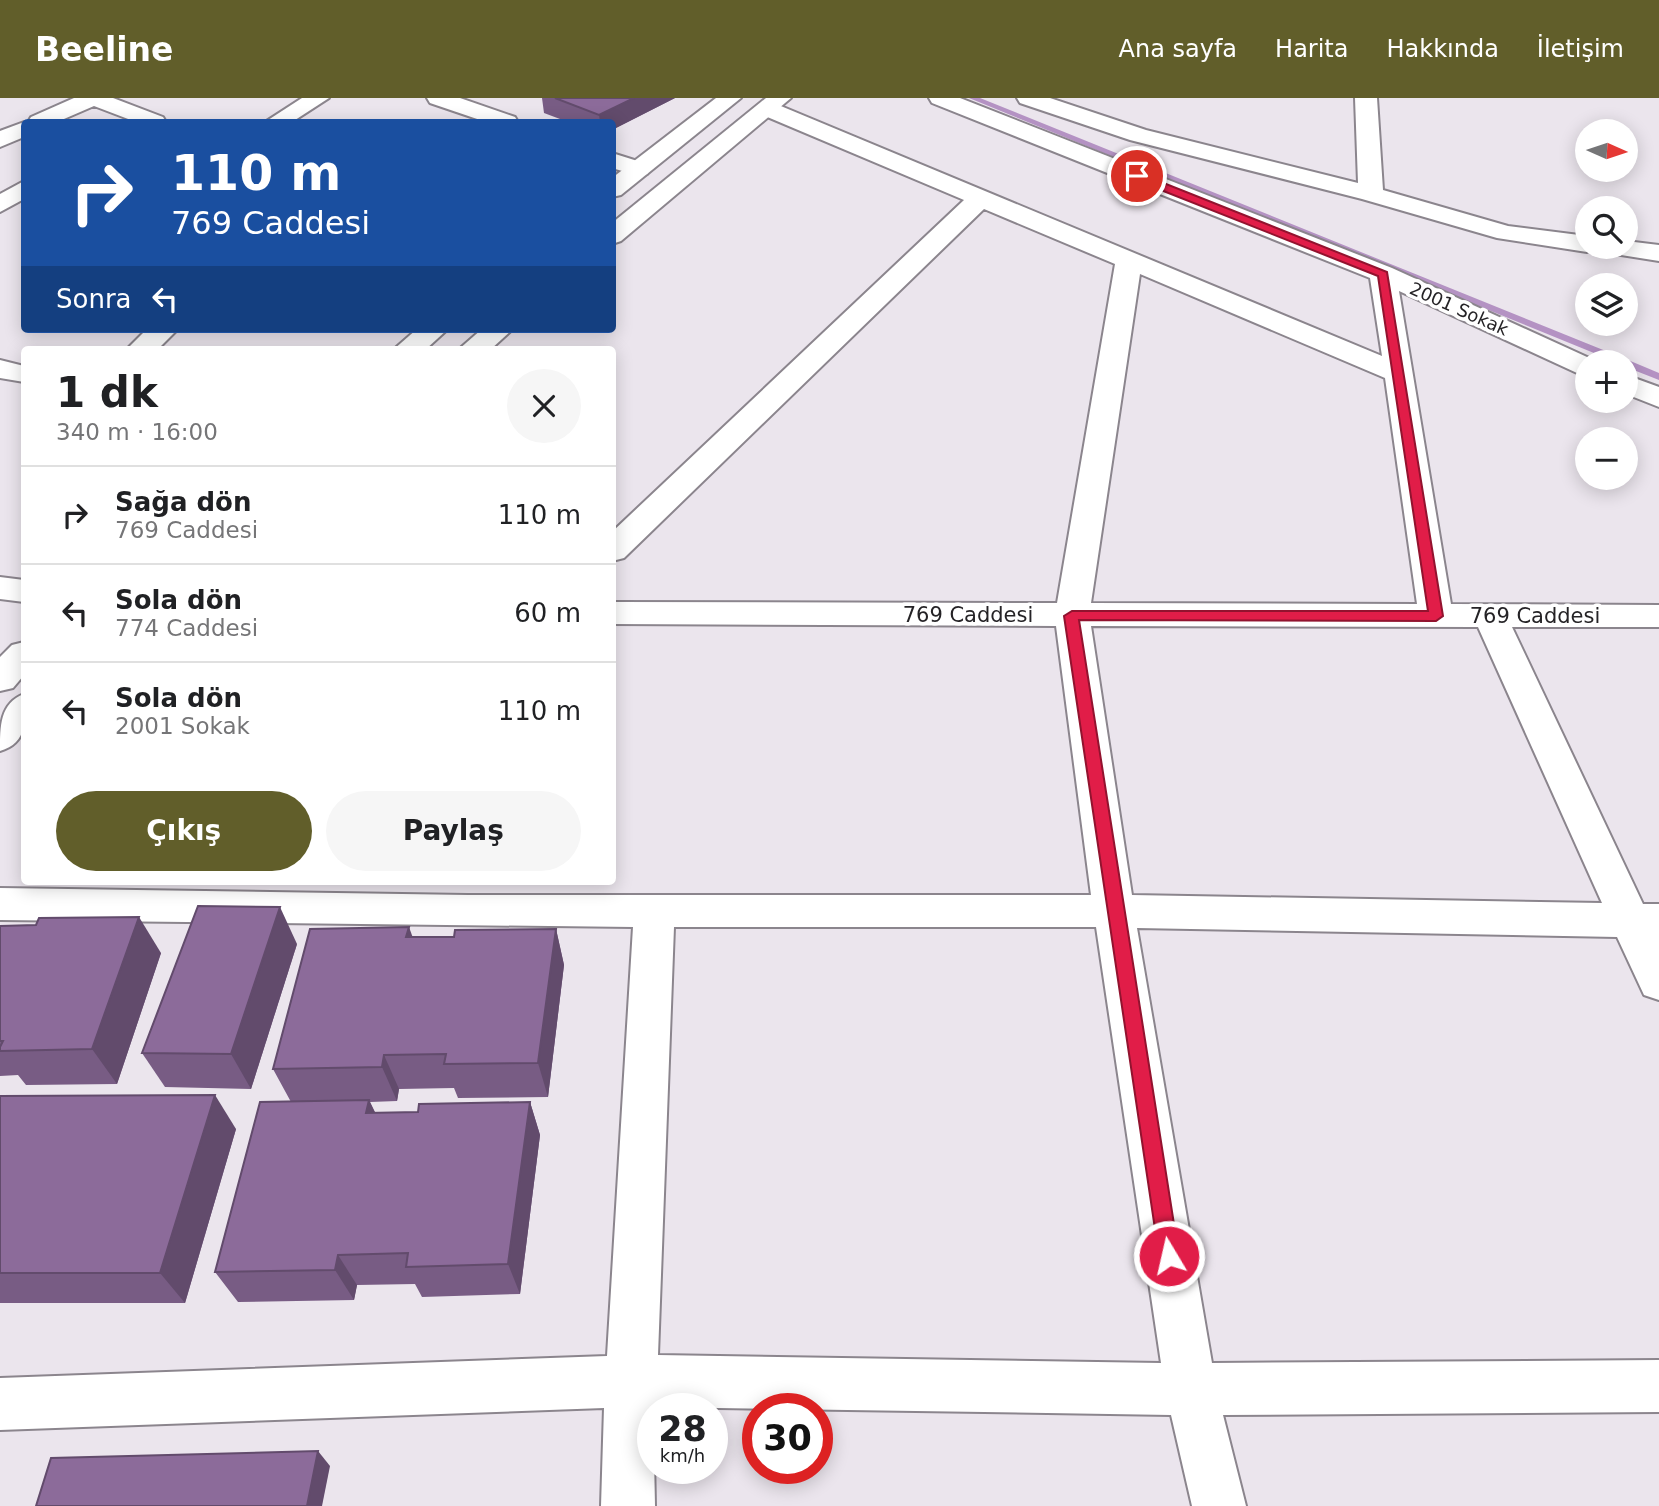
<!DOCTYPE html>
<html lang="tr">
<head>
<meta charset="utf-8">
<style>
	body { margin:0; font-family:"DejaVu Sans",sans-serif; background:#f6f6f6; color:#202124; height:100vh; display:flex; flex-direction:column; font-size:26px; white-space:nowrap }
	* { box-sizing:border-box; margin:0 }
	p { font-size:23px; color:#757577 }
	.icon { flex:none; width:38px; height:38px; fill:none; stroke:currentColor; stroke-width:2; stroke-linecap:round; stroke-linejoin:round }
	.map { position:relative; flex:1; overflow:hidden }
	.side { position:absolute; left:21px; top:248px; width:595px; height:539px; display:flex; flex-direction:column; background:#fff; border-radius:7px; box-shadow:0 4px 18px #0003 }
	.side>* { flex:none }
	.top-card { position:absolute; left:21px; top:21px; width:595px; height:214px; border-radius:7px; box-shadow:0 4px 18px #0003; background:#1a4fa0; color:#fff; overflow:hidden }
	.needle { width:46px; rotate:93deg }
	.tools { position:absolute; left:1575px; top:21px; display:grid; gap:14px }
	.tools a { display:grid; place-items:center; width:63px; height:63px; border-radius:50%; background:#fff; box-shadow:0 4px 18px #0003; font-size:35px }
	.speed { position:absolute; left:637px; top:1295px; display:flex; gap:14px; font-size:35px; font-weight:700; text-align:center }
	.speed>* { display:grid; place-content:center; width:91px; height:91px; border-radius:50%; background:#fff; box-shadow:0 4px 18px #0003; line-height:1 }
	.speed small { font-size:18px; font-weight:400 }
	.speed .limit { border:10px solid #d22; background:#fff; color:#111 }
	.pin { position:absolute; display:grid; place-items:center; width:60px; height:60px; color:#fff; margin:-30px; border:4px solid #fff; border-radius:50%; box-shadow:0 2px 7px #0007 }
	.me { position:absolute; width:77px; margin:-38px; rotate:351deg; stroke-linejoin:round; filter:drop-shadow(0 0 5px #0008) }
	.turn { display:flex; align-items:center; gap:24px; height:147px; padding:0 35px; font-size:32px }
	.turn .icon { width:91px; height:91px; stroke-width:2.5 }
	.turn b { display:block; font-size:49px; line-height:60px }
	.then { display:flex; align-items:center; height:66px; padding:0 35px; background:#0003; gap:14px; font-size:26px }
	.round { display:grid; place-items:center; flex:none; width:74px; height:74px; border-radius:37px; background:#f6f6f6 }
	.summary { display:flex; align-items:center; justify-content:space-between; height:119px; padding:0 35px }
	h1 { font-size:42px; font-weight:700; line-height:52px }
	.primary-button { display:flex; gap:14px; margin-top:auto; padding:14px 35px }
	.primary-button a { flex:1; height:80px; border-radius:42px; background:#615e2a; color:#fff; font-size:28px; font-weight:700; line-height:80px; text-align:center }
	.primary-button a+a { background:#f6f6f6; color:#202124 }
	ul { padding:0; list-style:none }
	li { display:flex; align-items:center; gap:21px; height:98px; padding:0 35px; border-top:2px solid #e0e0e0 }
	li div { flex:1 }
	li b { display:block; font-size:26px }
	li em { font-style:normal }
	header { display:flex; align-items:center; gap:42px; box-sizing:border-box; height:98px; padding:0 35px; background:#615e2a; color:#fff }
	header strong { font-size:33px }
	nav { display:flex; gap:38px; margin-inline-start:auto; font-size:24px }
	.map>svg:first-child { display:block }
</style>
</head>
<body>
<header>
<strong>Beeline</strong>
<nav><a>Ana sayfa</a><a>Harita</a><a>Hakkında</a><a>İletişim</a></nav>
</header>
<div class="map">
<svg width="1659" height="1408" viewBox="0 0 1659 1408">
	<rect width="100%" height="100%" fill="#ebe5ed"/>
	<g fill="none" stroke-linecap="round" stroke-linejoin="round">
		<polygon fill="#b492c3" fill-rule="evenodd" points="969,0 980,0 1628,262 1659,275 1659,282 1626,269 1626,264 1616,264"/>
		<defs>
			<g id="minor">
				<polygon points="74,0 113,0 163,19 166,24 136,24 94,8 57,24 28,24 31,19"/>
				<polygon points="302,0 329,0 292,24 265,24"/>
				<polygon points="427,0 460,0 515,19 518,24 486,24 430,5"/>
				<path d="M929,0H960L1392,170L1598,264H1587V277L1577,275L1399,193L1451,506L1659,507V529H1512L1643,806H1659V902L1644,897L1617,839L1137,830L1212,1265L1659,1262V1314L1223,1317L1246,1408H1192L1171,1317L657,1309L653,1311L655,1408H601L604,1310L0,1332V1280L607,1258L633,829L0,822V790L468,797H1091L1056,528L612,526V504L1057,505L1115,166L984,111L624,460L612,463V434L964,102L760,16L757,11L760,6H776L1382,258L1370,180L932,5ZM1140,176L1385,280L1417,506L1091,505ZM1091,528L1478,529L1602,805L1132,797ZM674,829H1096L1161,1265L658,1257Z"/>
				<polygon points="1017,0 1050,0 1146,32 1358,85 1355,0 1377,0 1383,92 1508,128 1587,138 1587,149 1598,149 1587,154 1497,140 1362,101 1130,42 1020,5"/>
				<polygon points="24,24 24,39 0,49 0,33"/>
				<polygon points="612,55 647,66 651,71 647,76 639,78 612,70"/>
				<polygon points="24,83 24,101 0,114 0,96"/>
				<polygon points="1626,143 1659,147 1659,163 1602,154 1598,149 1626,149"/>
				<polygon points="147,231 178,231 157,252 126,252"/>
				<polygon points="0,262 24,268 24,284 0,280"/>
				<polygon points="1626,277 1659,289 1659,309 1626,296"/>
				<polygon points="0,479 24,482 24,504 0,501"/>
			</g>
			<g id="tertiary">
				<polygon points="716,0 741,0 621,97 612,99 612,80"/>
				<polygon points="766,0 791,0 621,143 612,146 612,125"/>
				<polygon points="417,231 448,231 425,252 393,252"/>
				<polygon points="482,231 513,231 490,252 458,252"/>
				<polygon points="24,544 24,577 13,590 0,593 0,559 12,547"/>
				<path d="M24,596C26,621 28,645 0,653C0,628 0,605 24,596Z"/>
			</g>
		</defs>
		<use href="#minor" stroke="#8b858d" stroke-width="4"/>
		<use href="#tertiary" stroke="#8b858d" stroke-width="4"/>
		<use href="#minor" fill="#fff" fill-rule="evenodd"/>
		<use href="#tertiary" fill="#fff" fill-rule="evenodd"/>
	</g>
	<g fill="#785c84">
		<polygon points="542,0 675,0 612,32 612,24 568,24 544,15"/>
		<polygon points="0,827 161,855 117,986 26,987 18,977 0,978"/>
		<polygon points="556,831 564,867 548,999 458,1000 454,990 399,991 397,1003 370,1004 375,1014 418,1014 530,1004 540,1037 520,1196 422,1199 415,1186 357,1187 354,1202 238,1204 215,1174 291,1004 273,971 413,839 454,839"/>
		<polygon points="297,846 251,991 165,989 142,955"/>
		<polygon points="0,998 236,1031 185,1205 0,1205"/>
	</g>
	<g fill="#624b6c">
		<polygon points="634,0 675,0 612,32 612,24 600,24 599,17"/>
		<polygon points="280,809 297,846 251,991 231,956"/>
		<polygon points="139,819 161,855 117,986 92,951"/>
		<polygon points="409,829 422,865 406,839"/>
		<polygon points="556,831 564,867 548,999 538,965"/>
		<polygon points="384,957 399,991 397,1003 382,969"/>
		<polygon points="215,997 236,1031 185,1205 160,1175"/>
		<polygon points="369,1002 385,1036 366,1015"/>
		<polygon points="530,1004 540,1037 520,1196 508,1166"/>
		<polygon points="338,1157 357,1187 354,1202 335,1172"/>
		<polygon points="318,1353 330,1368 322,1408 307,1408"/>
	</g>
	<g fill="#8c6b9a" stroke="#624b6c" stroke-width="2">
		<polygon points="555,0 634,0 599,17"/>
		<polygon points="198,808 280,809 231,956 142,955"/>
		<polygon points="139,819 92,951 0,953 0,949 3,943 0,943 0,828 36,827 39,820"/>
		<polygon points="409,829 406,839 454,839 455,832 556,831 538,965 444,966 446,956 384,957 382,969 273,971 310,831"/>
		<polygon points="215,997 160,1175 0,1175 0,998"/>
		<polygon points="369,1002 366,1015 418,1014 419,1006 530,1004 508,1166 406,1169 408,1155 338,1157 335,1172 215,1174 260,1004"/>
		<polygon points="318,1353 307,1408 36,1408 51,1360"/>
	</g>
	<polygon fill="#e11d48" stroke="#92132f" stroke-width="2" points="1133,76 1141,76 1387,174 1443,518 1436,523 1079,522 1179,1158 1177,1165 1169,1168 1162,1165 1159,1158 1064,518 1072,513 1428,513 1378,178 1133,81"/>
	<g text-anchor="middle" stroke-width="7" stroke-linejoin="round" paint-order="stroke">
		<g font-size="18" fill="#252326" stroke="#fff">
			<text transform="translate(1459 211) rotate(24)" y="6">2001 Sokak</text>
		</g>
		<g font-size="21" fill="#252326" stroke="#fff">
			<text x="968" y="524">769 Caddesi</text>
			<text x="1535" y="525">769 Caddesi</text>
		</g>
	</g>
</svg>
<div class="tools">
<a><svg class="needle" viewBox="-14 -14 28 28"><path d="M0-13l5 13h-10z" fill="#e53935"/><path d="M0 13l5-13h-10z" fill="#757577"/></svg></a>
<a><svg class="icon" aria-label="search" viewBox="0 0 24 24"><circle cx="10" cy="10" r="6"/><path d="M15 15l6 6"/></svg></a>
<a><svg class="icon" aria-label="layers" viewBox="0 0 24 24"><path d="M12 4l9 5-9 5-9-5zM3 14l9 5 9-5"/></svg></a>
<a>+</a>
<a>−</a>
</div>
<div class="speed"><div>28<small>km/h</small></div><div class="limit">30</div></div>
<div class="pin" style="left:1137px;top:78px;background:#d93025"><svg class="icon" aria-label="arrive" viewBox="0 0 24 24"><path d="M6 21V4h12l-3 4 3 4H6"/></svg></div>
<svg class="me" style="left:1169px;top:1158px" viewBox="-20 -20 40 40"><circle r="17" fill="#e11d48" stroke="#fff" stroke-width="3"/><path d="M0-11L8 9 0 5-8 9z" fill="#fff"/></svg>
<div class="top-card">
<div class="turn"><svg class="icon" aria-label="right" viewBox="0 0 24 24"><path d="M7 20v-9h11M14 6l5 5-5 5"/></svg><div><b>110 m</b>769 Caddesi</div></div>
<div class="then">Sonra<svg class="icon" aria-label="left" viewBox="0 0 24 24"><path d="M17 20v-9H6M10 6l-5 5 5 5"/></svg></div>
</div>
<section class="side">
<div class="summary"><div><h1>1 dk</h1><p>340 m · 16:00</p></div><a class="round"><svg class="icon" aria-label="close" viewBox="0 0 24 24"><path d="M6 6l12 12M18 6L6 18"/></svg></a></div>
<ul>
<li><svg class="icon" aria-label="right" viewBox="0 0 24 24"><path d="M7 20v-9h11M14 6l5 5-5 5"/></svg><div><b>Sağa dön</b><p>769 Caddesi</p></div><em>110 m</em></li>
<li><svg class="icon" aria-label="left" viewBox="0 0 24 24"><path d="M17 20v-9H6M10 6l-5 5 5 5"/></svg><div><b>Sola dön</b><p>774 Caddesi</p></div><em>60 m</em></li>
<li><svg class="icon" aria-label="left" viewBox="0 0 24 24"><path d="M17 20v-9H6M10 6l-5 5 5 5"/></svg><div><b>Sola dön</b><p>2001 Sokak</p></div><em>110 m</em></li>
</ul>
<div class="primary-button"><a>Çıkış</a><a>Paylaş</a></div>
</section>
</div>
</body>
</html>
